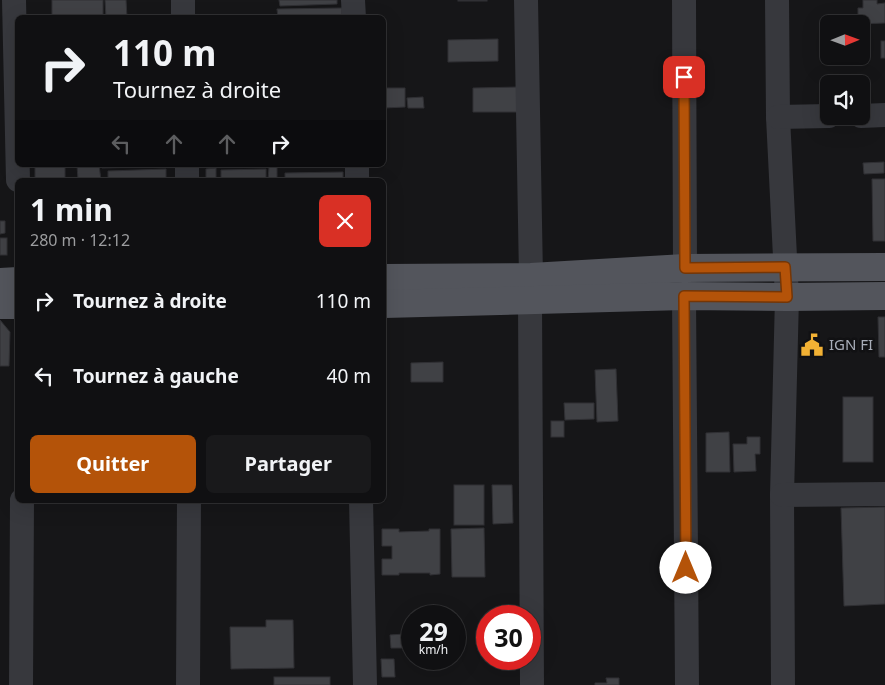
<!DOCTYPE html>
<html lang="fr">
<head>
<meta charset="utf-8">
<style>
	body { margin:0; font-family:"Noto Sans",sans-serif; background:#19191b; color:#f1f3f6; height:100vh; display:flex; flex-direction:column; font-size:19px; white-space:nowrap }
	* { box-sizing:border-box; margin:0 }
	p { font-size:16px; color:#9c9d9f }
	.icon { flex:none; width:28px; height:28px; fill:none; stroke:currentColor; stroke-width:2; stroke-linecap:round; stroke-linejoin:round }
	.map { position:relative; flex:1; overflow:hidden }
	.sheet { position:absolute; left:15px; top:178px; width:371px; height:325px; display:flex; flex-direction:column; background:#101012; border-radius:8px; box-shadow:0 5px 20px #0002,0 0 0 1px #303032 }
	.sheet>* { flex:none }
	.banner { position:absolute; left:15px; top:15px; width:371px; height:152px; border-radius:8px; box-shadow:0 5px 20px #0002,0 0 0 1px #303032; background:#101012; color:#f1f3f6; overflow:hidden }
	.needle { width:32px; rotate:89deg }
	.fabs { position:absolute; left:820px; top:15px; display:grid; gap:10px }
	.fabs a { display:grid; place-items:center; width:50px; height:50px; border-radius:8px; background:#101012; box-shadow:0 5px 20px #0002,0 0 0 1px #303032; font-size:25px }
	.speed { position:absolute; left:401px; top:605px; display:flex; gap:10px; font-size:25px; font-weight:700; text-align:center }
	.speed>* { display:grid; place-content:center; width:65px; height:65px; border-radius:50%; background:#101012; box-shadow:0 5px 20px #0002,0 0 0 1px #303032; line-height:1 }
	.speed small { font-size:12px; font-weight:400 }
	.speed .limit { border:8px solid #d22; background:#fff; color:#111 }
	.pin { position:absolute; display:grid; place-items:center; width:42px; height:42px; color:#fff; margin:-21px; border-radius:10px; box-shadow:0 2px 8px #0006 }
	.me { position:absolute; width:55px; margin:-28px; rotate:0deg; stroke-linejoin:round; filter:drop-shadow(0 0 4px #0008) }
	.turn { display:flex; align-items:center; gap:18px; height:105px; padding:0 15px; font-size:22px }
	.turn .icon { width:65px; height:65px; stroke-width:2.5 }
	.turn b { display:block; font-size:35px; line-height:42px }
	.lanes { display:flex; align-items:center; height:48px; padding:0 15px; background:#0003; justify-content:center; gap:25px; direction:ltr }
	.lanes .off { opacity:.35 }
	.round { display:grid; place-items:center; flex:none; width:52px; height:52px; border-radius:8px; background:#19191b }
	.summary { display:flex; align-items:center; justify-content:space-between; height:85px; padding:0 15px }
	h1 { font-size:30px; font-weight:700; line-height:38px }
	.action { display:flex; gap:10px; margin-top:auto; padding:10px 15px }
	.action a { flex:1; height:58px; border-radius:8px; background:#b45309; color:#fff; font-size:20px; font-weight:700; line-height:58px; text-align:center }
	.action a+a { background:#19191b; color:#f1f3f6 }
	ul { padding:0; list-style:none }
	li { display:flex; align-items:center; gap:15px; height:75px; padding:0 15px }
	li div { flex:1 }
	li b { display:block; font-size:19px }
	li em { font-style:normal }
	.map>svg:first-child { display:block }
</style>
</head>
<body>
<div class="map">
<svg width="885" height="685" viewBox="0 0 885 685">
	<rect width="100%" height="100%" fill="#161618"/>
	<g fill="#404145" stroke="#303034">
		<rect x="52" y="0" width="51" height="18"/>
		<polygon points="105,0 126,0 127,18 106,18"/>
		<polygon points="279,0 337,0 337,4 280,6"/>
		<rect x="458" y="0" width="29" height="1"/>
		<polygon points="863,0 877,0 877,4 885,3 885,23 858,24 858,8 863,8"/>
		<polygon points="342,8 342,18 278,18 277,9"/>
		<polygon points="498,39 498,61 448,62 448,40"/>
		<rect x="881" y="41" width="4" height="17"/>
		<polygon points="520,87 521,112 473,112 473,88"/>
		<polygon points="384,88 405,88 405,107 384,108"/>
		<polygon points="423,97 424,108 408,108 407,98"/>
		<polygon points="884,162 884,173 864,174 863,163"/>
		<polygon points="55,165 65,165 65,180 35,180 35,167 55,167"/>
		<polygon points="77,165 99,165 101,180 78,180"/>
		<polygon points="102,165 181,165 181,166 102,168"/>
		<polygon points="269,167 277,167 277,180 268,180"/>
		<polygon points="216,168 216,180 206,180 206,169"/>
		<polygon points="166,169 166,180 108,180 108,171"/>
		<polygon points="266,169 266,180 221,180 221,170"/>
		<polygon points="343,172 343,180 285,180 285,173"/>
		<polygon points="872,179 885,179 885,241 873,241"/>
		<polygon points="0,221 5,221 5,233 0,234"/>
		<rect x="0" y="238" width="7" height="17"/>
		<polygon points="878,317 885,317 885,357 879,357"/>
		<polygon points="0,320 10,332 9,366 0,366"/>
		<polygon points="443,362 443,382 411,382 411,363"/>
		<polygon points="616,369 618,421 597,422 595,370"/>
		<rect x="843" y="397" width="30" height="65"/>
		<polygon points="564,403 594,403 594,419 565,420"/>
		<rect x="551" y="421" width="13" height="16"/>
		<polygon points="729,432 730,472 706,472 706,433"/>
		<polygon points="747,437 760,437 760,454 755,454 756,471 734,472 733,444 747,444"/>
		<rect x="454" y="485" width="30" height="40"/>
		<polygon points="492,485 512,485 513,523 493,524"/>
		<polygon points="885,507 885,604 844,606 841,508"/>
		<polygon points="484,528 485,577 452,577 451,529"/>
		<polygon points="382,529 399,529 399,532 429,531 429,529 440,529 440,574 430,575 430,573 399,573 399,575 382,575 382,559 392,559 392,546 382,546"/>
		<polygon points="266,620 293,620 294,668 231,669 230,627 266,627"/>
		<polygon points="404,634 405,648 391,648 390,635"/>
		<polygon points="381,659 394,659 395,677 382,677"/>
		<rect x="274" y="677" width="56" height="8"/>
		<polygon points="606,678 619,678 619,685 595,685 595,683 607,683"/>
	</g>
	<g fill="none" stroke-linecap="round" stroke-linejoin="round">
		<g stroke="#37383d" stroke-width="24">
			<polyline points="14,0 18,180"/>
			<polyline points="183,0 183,18"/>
			<polyline points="353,0 354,18"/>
			<polyline points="526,0 531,277 530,301 532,685"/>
			<polyline points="684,0 685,268"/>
			<polyline points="777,0 778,117 787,297 782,495 783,685"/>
			<polyline points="861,116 885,115"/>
			<polyline points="778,117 829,116"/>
			<polyline points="187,165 187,180"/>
			<polyline points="357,165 357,180"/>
			<polyline points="684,296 687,685"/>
			<polyline points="782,495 885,494"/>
			<polyline points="361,500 365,685"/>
			<polyline points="21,685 22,500"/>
			<polyline points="188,685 189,500"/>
		</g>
		<g stroke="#53555c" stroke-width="28">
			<polyline points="384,278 531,277 685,268 885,267"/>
			<polyline points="0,282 18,281"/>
			<polyline points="384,304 684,296 787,297 885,296"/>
			<polyline points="0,305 18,305"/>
		</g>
	</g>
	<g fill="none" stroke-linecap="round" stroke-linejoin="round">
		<defs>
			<polyline id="route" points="684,77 685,268 785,267 787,297 684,296 686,568"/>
		</defs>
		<use href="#route" stroke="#753606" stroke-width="12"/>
		<use href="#route" stroke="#b45309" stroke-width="9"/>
	</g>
	<defs>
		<symbol id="civic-bare" viewBox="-9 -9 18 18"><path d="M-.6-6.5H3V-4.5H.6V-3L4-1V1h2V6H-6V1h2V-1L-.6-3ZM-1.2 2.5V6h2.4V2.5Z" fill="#f2b134" stroke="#111113" stroke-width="2.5" paint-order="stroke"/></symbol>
	</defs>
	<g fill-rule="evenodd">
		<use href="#civic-bare" x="796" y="329" width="32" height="32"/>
	</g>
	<g text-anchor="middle" stroke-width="5" stroke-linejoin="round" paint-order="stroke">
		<g font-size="15" fill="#a8adb8" stroke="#111113" text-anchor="start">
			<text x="829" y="350">IGN FI</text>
		</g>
	</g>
</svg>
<div class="fabs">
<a><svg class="needle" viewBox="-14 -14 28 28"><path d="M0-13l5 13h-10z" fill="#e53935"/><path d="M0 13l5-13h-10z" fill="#9c9d9f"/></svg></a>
<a><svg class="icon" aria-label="sound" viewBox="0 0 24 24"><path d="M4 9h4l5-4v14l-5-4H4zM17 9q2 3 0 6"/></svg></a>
</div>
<div class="speed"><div>29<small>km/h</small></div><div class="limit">30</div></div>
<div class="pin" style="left:684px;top:77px;background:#d93025"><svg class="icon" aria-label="arrive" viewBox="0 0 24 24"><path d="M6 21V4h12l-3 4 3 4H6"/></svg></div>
<svg class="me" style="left:686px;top:568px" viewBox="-20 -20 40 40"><circle r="19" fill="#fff"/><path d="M0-13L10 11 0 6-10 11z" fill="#b45309"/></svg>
<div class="banner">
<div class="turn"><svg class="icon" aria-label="right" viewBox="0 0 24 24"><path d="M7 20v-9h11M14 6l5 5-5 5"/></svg><div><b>110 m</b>Tournez à droite</div></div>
<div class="lanes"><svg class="icon off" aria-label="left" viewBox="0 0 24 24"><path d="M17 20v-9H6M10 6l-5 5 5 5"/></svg><svg class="icon off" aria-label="ahead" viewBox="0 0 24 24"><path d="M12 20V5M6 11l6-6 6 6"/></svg><svg class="icon off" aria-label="ahead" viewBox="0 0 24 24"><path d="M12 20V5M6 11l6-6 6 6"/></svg><svg class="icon" aria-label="right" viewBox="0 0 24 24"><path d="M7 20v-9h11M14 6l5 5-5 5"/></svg></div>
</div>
<section class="sheet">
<div class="summary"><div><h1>1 min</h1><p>280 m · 12:12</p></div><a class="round" style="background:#d93025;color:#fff"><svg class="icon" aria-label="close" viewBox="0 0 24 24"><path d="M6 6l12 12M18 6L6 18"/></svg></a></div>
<ul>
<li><svg class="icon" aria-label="right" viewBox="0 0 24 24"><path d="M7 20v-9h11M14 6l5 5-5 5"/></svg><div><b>Tournez à droite</b></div><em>110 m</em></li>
<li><svg class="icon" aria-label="left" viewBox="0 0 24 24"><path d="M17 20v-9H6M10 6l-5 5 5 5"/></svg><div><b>Tournez à gauche</b></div><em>40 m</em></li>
</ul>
<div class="action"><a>Quitter</a><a>Partager</a></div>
</section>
</div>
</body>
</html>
